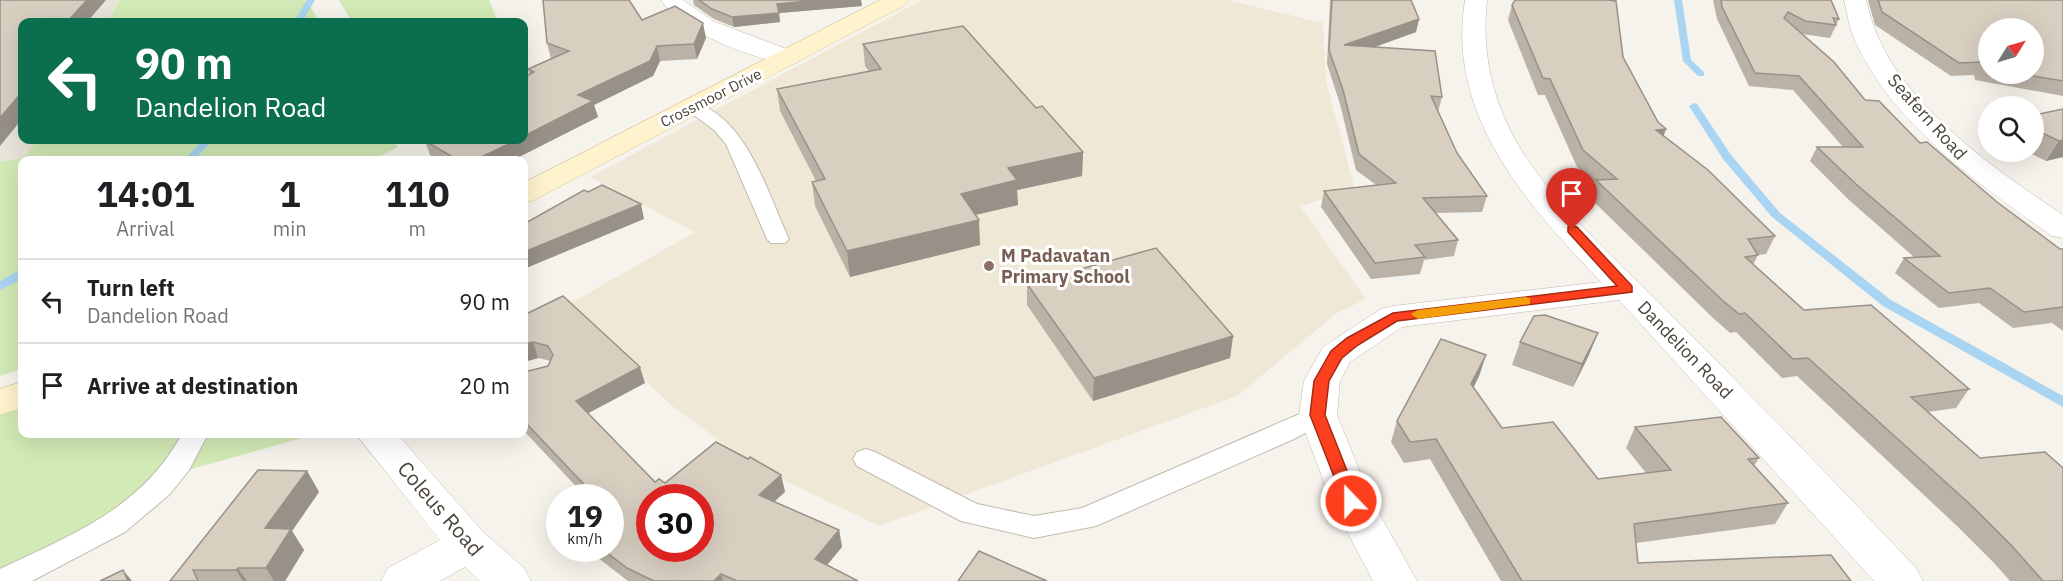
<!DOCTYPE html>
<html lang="en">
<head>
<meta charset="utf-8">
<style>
	body { margin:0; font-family:"IBM Plex Sans",sans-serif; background:#f2f2f2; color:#202124; height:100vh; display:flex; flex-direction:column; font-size:22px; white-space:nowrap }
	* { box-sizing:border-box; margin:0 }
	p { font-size:20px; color:#757577 }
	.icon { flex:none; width:33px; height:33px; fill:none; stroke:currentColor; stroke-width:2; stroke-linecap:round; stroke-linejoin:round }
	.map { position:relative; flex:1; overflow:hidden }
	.sheet { position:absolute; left:18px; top:156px; width:510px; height:282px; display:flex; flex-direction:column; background:#fff; border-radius:12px; box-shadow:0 6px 24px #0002 }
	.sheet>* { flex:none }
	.guide { position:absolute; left:18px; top:18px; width:510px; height:126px; border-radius:12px; box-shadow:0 6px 24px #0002; background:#0b6e4f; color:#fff; overflow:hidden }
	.needle { width:39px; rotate:53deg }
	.fabs { position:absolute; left:1978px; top:18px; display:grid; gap:12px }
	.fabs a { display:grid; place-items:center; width:66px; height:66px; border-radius:50%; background:#fff; box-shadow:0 6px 24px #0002; font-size:30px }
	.speed { position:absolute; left:546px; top:484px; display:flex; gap:12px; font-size:30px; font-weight:700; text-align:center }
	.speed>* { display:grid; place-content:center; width:78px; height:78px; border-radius:50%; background:#fff; box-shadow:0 6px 24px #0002; line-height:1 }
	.speed small { font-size:15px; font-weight:400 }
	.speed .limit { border:9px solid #d22; background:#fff; color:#111 }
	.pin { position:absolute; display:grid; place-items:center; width:51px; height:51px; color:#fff; margin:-62px -26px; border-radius:50% 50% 50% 0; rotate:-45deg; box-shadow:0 0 6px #0007 }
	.pin .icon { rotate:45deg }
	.me { position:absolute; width:66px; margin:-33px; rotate:338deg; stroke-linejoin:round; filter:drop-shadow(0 0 4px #0008) }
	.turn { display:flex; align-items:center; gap:21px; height:126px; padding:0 18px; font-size:27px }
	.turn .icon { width:78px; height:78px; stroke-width:2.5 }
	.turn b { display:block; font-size:42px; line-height:51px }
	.eta { display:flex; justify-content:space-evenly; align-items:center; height:102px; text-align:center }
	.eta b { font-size:36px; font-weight:700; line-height:42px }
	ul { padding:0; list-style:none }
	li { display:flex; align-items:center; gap:18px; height:84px; padding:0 18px; border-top:2px solid #e0e0e0 }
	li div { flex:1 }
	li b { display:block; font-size:22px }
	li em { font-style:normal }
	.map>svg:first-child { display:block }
</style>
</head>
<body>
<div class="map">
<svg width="2063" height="581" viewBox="0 0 2063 581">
	<rect width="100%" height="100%" fill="#f6f3ec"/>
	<polygon fill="#eae5da" points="73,0 120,0 107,22 22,22 22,140 36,140 25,157 0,162 0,15"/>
	<polygon fill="#efe8d6" points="922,0 1228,0 1323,23 1326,81 1355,190 1300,206 1366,299 1337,313 1237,396 879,526 786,481 728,447 671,405 566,306 695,232 590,177"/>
	<g fill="#d2eab5">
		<polygon points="120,0 306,0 320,22 107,22"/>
		<polygon points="339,0 489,0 498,22 352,22"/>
		<polygon points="36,140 393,140 398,147 373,160 22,160 22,369 0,376 0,162 25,157"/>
		<polygon points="22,392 22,434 316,434 174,474 0,581 0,398"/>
	</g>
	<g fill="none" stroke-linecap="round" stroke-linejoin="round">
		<g fill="#a9d4f2" fill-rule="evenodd">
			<polygon points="307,0 315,0 302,22 294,22"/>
			<polygon points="1674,0 1682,0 1691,60 1704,72 1704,76 1698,76 1683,61"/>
			<polygon points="1694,103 1697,104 1731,155 1780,213 1891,300 2063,396 2063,407 1883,306 1772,217 1723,159 1689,106"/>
			<polygon points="203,140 213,140 194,160 184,160"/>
			<polygon points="18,271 22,271 22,279 0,290 0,281"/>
		</g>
		<defs>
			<g id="lane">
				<path d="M692,102C746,115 768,194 789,239L785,243H771L767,239L726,144L714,130L683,107Z"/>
				<polygon points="1318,406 1327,409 1331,415 1327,421 1294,439 1096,526 1034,538 961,521 857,466 853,459 857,452 866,449 875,452 977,504 1034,516 1082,508"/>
				<path d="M182,434H208L189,470L170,494L125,532L32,581H0V569C73,534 141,509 182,434Z"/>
			</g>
			<g id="street">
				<path d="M661,0H683L713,21L797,53L800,58L797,63L788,65C749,56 683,34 661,0Z"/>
				<path d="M1465,0H1487C1481,53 1493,103 1520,148C1558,210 1616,259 1666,310C1751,395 1834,481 1916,568L1923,581H1874L1619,300L1402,327L1350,362L1340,381L1337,415L1371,499L1417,581H1373L1331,501L1299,415L1304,381L1323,347L1381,309L1393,306L1601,282C1527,204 1446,116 1465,0Z"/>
				<path d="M1844,0H1866C1869,11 1872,24 1877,35C1910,111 1996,170 2063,215V238L2052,236C1978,183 1890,123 1853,36C1849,25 1847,12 1844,0Z"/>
				<polygon points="356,434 397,434 483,532 524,568 531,581 480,581 465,567 440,581 381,581 388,568 440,540"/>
			</g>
			<g id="secondary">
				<polygon points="880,0 908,0 905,5 534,200 524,203 524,183"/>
				<polygon points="22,382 22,408 0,415 0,389"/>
			</g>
		</defs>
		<use href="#lane" stroke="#c2bbae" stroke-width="2"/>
		<use href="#street" stroke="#c2bbae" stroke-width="1"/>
		<use href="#secondary" stroke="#d6c79b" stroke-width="1"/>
		<use href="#lane" fill="#fff" fill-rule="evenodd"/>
		<use href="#street" fill="#fff" fill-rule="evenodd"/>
		<use href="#secondary" fill="#fff3cd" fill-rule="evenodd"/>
	</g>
	<g fill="#bab2a6" fill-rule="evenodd">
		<polygon points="693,0 861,0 862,6 779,13 780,22 734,27 714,19 694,5"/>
		<polygon points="1330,0 1411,0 1419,19 1416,32 1375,47 1442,97 1438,112 1457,153 1487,196 1482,212 1436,213 1458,240 1454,256 1424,260 1420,274 1371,279 1321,207 1324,191 1376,185 1356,170 1340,104 1327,64"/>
		<polygon points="1713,0 1831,0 1839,19 1830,38 1802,34 1865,100 1997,202 2060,249 2063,249 2063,331 2052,323 2013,328 1979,303 1939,308 1895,273 1904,258 1914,257 1849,200 1810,161 1817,147 1843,147 1793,90 1749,86 1717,19"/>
		<path d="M1868,0H2063V96L1975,80L1974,75L1951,76L1875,25ZM1989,28L2034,74H1989Z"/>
		<polygon points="1512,5 1623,57 1664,136 1775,236 1766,254 1758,255 1753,265 1804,310 1969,389 1956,408 1928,412 2063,581 2010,581 1995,564 1957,526 1797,376 1782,378 1736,332 1730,333 1713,318 1590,198 1595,183 1577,167 1545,95 1538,95 1508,20"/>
		<polygon points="642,20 706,38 697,59 660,61 653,76 594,105 598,117 513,160 435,160 431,158 425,141 524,140 529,74 528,69 551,59 547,43"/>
		<polygon points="863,44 1036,108 1083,152 1082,176 1017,190 1018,205 975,215 980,245 850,277 815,206 812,182 816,181 780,111 777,89 869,71 865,66"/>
		<polygon points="2063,109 2063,157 2046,161 2027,152 2034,152 2034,115"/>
		<polygon points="1027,284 1233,336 1230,358 1093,401 1027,305"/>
		<polygon points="524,315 645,383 588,413 655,482 665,483 748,459 781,475 785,492 774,502 839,530 842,547 826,565 858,581 628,581 589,551 589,549 610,549 610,498 587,498 524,431 524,372 548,366 551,361 538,358 524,362"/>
		<polygon points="1520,342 1589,355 1573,387 1512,365"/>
		<polygon points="1486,355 1479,376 1473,387 1502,428 1598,479 1646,473 1626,448 1635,427 1759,458 1754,466 1788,503 1775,524 1636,543 1638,563 1851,581 1501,581 1430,459 1404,463 1391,442 1397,421"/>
		<polygon points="307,471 319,492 292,531 304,550 285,581 170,581"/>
	</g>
	<g fill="#979187">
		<polygon points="87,0 106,0 87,22 67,22"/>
		<polygon points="819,0 861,0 862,6 779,13 780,22 734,27 732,17 777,4"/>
		<polygon points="1419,19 1416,32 1341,59 1344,45"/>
		<polygon points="703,23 706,38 697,59 694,44"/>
		<polygon points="657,46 660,61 653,76 594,105 598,117 513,160 475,160 517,140 524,140 524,136 578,95"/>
		<polygon points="22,92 22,119 0,146 0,118"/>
		<polygon points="1666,129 1660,146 1656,130"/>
		<polygon points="2063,140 2063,157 2046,161 2059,141"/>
		<polygon points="1083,152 1082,176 1017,190 1018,205 962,218 961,194 1008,168"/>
		<polygon points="641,204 644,219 524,269 524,252"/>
		<polygon points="979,220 980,245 850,277 847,251"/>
		<polygon points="1598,333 1589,355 1573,387 1582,364"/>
		<polygon points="1233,336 1230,358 1093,401 1094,378"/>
		<polygon points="533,342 538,358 524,362 524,344"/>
		<polygon points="1486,355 1479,376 1465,405 1471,384"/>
		<polygon points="640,367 645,383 581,417 576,401"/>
		<polygon points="307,471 319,492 292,531 304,550 285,581 274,581 266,568 265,528"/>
		<polygon points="781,475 785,492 762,512 759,495"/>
		<polygon points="839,530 842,547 818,576 815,559"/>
		<polygon points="238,568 247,581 243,581 236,570"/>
		<polygon points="123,570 132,581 128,581"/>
		<polygon points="721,574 723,581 714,581"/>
	</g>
	<g fill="#d8cfc1" stroke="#979187" stroke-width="1.5" fill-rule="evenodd">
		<polygon points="0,0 87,0 67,22 22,22 22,92 0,118"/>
		<polygon points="543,0 629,0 642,20 675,6 703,23 694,44 657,46 650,61 578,95 593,101 524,136 524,77 534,72 528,69 569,51 547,43"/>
		<polygon points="699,0 819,0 777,4 779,13 732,17 712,9"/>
		<polygon points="1332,0 1411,0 1419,19 1344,45 1435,51 1442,97 1431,96 1457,153 1487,196 1423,198 1458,240 1415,245 1425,257 1375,263 1324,191 1396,183 1359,154 1343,90 1329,50"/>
		<polygon points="1515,0 1608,0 1616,1 1623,57 1658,122 1666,129 1656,130 1708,170 1775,236 1748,239 1758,255 1745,257 1804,310 1871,305 1969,389 1911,397 1980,458 2045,452 2063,468 2063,581 2043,581 2011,545 1972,506 1808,358 1793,359 1745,313 1739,314 1722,300 1596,180 1617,179 1583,150 1550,79 1543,78 1512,5"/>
		<polygon points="1721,0 1831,0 1839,19 1833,18 1836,25 1805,21 1788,12 1784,18 1834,62 1865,100 1879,101 1920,143 1927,142 1997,202 2060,249 2063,249 2063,307 2024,312 1990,288 1949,293 1904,258 1940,256 1857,185 1817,147 1863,147 1799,76 1755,73 1722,7"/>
		<polygon points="1878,0 2063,0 2063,81 2022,74 2034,74 2034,28 1989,28 1989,68 1983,67 1982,62 1959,63 1882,12"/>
		<polygon points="963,26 1036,108 1042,106 1083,152 1008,168 1017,180 961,194 979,220 847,251 812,182 825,179 777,89 881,69 863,44"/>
		<polygon points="2063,109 2063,140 2059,141 2034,129 2034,115"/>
		<polygon points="428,140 517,140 475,160 458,160 425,141"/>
		<polygon points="602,185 641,204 524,252 524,224 584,190 588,192"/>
		<polygon points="1156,248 1233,336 1094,378 1027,284"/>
		<path d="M563,296L640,367L576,401L655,482L659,479L665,483L716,442L748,459L750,457L781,475L759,495L839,530L815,559L858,581H737L721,574L714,581H654L627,568L602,549H610V514L612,513L610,512V498H593L595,496L524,421V372L548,366L553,355L548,346L533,342L524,344V315ZM650,498H700V549H650Z"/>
		<polygon points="1545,315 1598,333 1582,364 1520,342 1534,316"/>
		<polygon points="1441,339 1486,355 1471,384 1502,428 1553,422 1598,479 1671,470 1635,427 1721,417 1759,458 1748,459 1788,503 1634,524 1638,563 1831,555 1851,581 1522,581 1436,439 1410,442 1397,421"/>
		<polygon points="258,470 307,471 265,528 291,529 266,568 238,568 236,570 193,570 198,581 170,581"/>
		<polygon points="979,551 1047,581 958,581"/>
		<polygon points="123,570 128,581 100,581"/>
	</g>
	<polygon fill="#fc3f1d" stroke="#a42913" stroke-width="1.5" points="1572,226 1577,227 1632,286 1632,292 1397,321 1358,345 1342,358 1329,381 1325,415 1359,501 1357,505 1345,505 1310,415 1314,381 1331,351 1347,338 1393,313 1617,286 1568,232 1568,227"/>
	<polygon fill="#f59e0b" points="1525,297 1530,298 1530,304 1418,319 1411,314 1418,310"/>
	<circle fill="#8d6e63" stroke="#fff" stroke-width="2" cx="989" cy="266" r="6"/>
	<g text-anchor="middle" stroke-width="6" stroke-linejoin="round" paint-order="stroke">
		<g font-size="15" fill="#4b4439" stroke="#fff">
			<text transform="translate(711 98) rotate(-27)" y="5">Crossmoor Drive</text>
		</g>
		<g font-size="18" fill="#4b4439" stroke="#fff">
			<text transform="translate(1927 117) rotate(48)" y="6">Seafern Road</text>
			<text transform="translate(1685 350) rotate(46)" y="6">Dandelion Road</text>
		</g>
		<g font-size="18" font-weight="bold" fill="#785e54" stroke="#fff" text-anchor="start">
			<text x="1001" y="262">M Padavatan<tspan x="1001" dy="21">Primary School</tspan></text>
		</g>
		<g font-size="21" fill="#4b4439" stroke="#fff">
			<text transform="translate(440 509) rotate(49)" y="7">Coleus Road</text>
		</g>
	</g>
</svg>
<div class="fabs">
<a><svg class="needle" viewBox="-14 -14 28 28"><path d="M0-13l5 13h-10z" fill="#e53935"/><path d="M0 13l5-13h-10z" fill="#757577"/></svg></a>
<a><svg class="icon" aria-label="search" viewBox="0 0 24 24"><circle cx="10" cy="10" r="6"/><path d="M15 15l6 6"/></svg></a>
</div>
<div class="speed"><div>19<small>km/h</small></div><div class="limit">30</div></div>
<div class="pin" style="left:1572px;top:230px;background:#d93025"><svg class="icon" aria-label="arrive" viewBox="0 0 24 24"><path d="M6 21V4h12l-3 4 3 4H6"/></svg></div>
<svg class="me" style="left:1351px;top:501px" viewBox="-20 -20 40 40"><circle r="17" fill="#fc3f1d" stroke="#fff" stroke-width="3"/><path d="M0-11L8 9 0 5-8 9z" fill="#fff"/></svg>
<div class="guide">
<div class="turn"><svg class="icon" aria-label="left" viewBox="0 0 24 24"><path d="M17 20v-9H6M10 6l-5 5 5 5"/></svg><div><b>90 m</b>Dandelion Road</div></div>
</div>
<section class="sheet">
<div class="eta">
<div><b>14:01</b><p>Arrival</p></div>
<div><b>1</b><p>min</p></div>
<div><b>110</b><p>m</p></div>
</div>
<ul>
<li><svg class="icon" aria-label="left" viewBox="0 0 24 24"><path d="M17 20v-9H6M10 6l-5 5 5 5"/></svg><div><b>Turn left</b><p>Dandelion Road</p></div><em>90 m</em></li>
<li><svg class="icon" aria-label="arrive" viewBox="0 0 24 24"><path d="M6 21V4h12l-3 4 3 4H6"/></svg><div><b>Arrive at destination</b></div><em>20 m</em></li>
</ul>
</section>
</div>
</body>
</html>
